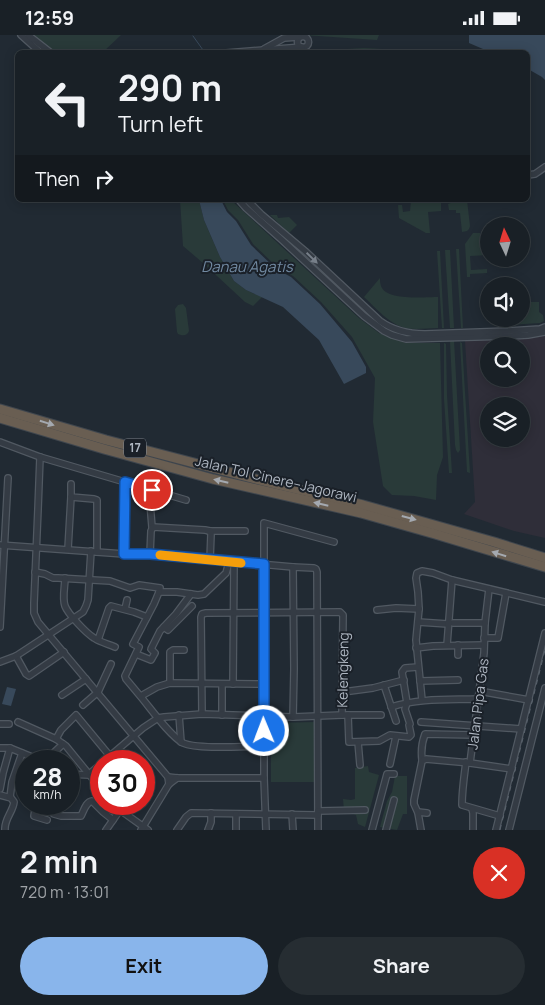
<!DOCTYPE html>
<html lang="en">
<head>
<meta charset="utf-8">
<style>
	body { margin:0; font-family:Manrope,sans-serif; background:#262d32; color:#f1f3f6; height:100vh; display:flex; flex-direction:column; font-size:19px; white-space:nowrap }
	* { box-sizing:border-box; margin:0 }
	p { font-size:16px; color:#9fa3a7 }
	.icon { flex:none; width:28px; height:28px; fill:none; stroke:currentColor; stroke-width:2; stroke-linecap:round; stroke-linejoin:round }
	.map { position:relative; height:795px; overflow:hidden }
	.panel { display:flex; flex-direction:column; background:#192026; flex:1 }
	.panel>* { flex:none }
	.banner { position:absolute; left:15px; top:15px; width:515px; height:152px; border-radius:8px; box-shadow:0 2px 12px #0003,0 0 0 1px #373e43; background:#192026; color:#f1f3f6; overflow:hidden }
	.needle { width:32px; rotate:356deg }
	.controls { position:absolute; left:480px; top:182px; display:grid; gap:10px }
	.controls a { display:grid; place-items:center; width:50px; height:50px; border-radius:50%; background:#192026; box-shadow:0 2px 12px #0003,0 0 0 1px #373e43; font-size:25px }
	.speed { position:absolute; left:15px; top:715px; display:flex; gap:10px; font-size:25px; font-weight:700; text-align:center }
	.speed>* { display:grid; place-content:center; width:65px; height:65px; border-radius:50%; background:#192026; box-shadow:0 2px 12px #0003,0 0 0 1px #373e43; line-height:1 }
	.speed small { font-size:12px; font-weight:400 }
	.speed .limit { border:8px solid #d22; background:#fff; color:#111 }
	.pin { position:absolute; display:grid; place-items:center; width:42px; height:42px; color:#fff; margin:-21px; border:2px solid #fff; border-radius:50%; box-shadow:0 1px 5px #0007 }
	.me { position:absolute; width:55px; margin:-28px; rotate:359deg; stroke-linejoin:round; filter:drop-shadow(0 0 4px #0008) }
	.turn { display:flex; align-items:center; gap:18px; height:105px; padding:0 20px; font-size:22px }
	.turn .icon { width:65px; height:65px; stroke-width:2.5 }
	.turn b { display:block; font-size:35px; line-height:42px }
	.then { display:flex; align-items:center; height:48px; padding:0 20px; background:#0003; gap:10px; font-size:19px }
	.round { display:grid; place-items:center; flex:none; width:52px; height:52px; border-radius:26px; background:#262d32 }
	.headline { display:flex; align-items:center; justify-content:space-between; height:85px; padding:0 20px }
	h1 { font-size:30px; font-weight:700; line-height:38px }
	.button { display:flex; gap:10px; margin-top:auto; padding:10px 20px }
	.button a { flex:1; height:58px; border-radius:30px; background:#89b5eb; color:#111; font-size:20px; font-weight:700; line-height:58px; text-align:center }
	.button a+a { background:#262d32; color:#f1f3f6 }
	.status { display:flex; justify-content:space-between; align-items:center; height:35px; padding:0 25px; background:#192026; direction:ltr }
	.status svg { height:14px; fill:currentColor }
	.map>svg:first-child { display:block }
</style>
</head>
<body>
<div class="status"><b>12:59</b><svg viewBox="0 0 49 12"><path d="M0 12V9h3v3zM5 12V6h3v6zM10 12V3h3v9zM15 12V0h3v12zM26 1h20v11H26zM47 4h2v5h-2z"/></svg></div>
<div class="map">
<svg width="545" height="795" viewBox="0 0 545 795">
	<rect width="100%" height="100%" fill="#212a33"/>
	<path fill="#2f2e39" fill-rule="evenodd" d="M545,299V503L514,496L464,479L475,467L465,306L535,301ZM489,311H521V344H489ZM489,371H521V404H489Z"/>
	<g fill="#293a39">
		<polygon points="30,0 121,0 102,18 55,17"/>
		<polygon points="303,0 379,0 377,5"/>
		<polygon points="364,13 383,14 386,17 313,18 312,16"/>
		<polygon points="180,165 199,165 204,185 220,222 234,246 246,255 262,262 253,271 245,267 203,228 183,211"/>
		<polygon points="223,165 232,166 359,283 379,298 406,308 440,308 443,422 437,440 436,465 414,461 392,460 383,451 373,387 375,343 352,302 321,267 293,241 277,232 253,209 238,185 228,175"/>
		<polygon points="411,165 433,165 438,168 441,168 441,176 428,177 430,198 426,198 399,183 398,170 402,170 403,177 410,176"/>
		<polygon points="455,165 467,165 470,191 469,194 467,196 462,197 460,178 456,178 456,175 449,175 448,169 451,168"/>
		<polygon points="270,180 277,180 278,183 289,182 297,190 289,198"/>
		<polygon points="473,198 480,198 480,205 489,205 489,220 470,221 471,235 487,234 487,238 470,239 470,242 467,242 465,209"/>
		<polygon points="456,214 459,214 463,293 461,293"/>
		<polygon points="445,215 450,215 454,293 450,293"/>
		<polygon points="437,216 440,216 444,293 442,293"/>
		<path d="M380,243C380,246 380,248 381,251C386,266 425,262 438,262V293C428,293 416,295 406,293C390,290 375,272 364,262Z"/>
		<polygon points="525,267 539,267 539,277 543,280 544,286 540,288 509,290 508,284 521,284 521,278 526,277"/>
		<path d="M183,269L186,273L189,296C187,301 183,301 178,299L177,297L175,274L178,270Z"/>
		<polygon points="454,305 460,415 458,418 456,415 455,410 450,306"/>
		<polygon points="460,307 462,308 470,438 467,437"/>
		<polygon points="444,308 446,309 447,360 452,438 449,438 444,364"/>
		<polygon points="315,687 316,747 271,747 271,688"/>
		<polygon points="368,731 369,737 379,740 365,792 358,789 356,780 344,776 343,764 351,765 355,764 355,733"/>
		<polygon points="395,741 407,741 407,779 403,779 397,795 380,792 387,766 392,757"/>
	</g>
	<g fill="#38495b">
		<polygon points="469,0 545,0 545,45 542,42 528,34 528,18 490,17 469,8"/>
		<polygon points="199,165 221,165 227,177 236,186 251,210 276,234 291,242 320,269 352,307 366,332 366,338 344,349 319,305 283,272 246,255 234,246 220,222 204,185"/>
		<polygon points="7,652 16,654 11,671 2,669"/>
	</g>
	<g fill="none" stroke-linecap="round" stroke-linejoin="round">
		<polyline stroke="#38495b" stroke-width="1" points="193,1 203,15"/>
		<defs>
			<g id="minor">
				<polyline points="21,0 41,18"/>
				<polyline points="28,0 51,18"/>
				<circle cx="303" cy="7" r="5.5"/>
				<polyline points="264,14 284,3 299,2"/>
				<polyline points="226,18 302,12"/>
				<polyline points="528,140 535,139 545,132"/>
				<polyline points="239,165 246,173 282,205 364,281 384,296 392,300 406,304 511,301 528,300 545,297"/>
				<path d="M247,165L261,179L305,216L380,286C394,296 408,299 425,299L508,296L540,294L545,292"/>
				<polyline points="0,407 40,422 186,465"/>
				<polyline points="40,422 38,474 34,568 34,578 38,587 168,742"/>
				<polyline points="71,449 71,462 94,464 97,465 97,517"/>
				<polyline points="150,468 152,492"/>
				<polyline points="209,496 245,496"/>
				<polyline points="0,510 124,519 150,519 293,532"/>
				<polyline points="68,514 71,462"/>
				<polyline points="124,519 125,447"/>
				<polyline points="150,519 151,496 153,492 205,495 210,496 211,499 210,525"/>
				<polyline points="35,537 45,539 53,543 58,543 110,546 130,553 139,550 160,553 159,557 177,557 198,560 204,559 226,538 229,527"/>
				<path d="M65,543C65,551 62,563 65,571C68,579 86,598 94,603C100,607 108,609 115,612"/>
				<path d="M159,557L154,569L133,609L139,612L125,641L126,644C131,650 136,656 141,662C151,674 170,701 183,708C198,715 246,711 264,711"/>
				<polyline points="125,574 127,565"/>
				<polyline points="377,575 396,573 419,574"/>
				<polyline points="418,587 448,589"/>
				<polyline points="453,588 485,588"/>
				<polyline points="0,592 8,443"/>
				<polyline points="164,592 168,595 192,571"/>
				<polyline points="484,603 498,603 506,558"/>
				<polyline points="98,605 109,573 111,571 134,577 147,582"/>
				<polyline points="447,610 452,545"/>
				<polyline points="458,610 458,620"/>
				<polyline points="416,613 433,611 484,610"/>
				<polyline points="136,619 151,625 155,618 151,614 160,596 176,579 191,559"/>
				<polyline points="16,621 26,639 29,641 64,617"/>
				<polyline points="0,627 16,621 83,577 86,571 88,565 91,516"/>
				<polyline points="420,646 458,645"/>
				<polyline points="170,648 170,617 173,615 184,615"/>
				<polyline points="222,649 222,680"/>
				<polyline points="233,649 234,527"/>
				<polyline points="384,650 396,686"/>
				<polyline points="479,656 529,665"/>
				<polyline points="343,657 373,653 404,645"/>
				<polyline points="62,660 86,644"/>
				<polyline points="141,661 157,652 170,648 264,649"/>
				<polyline points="422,665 416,605 419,574 418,557 416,543 417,538 422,536 433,538 452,545 545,567"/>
				<polyline points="83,670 98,657 111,629"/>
				<path d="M391,672C420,663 448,665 478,664"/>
				<polyline points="202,679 201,582 202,579 206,578 340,577 343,580 342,680"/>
				<polyline points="179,680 181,707"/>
				<polyline points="348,680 349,707 379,706 390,700 409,702 411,700 409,690 410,689 405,674 407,668 402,637 405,633 418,632"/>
				<polyline points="293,682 294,634 293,532 314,533 316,534 317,537 318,795"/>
				<polyline points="18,687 56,704 66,711 101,754"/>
				<polyline points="421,687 521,694"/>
				<polyline points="0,689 9,689"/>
				<polyline points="56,704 61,695 76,680 114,726"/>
				<polyline points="358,707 360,730"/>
				<polyline points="0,713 10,713 37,724 38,726"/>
				<path d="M422,725C421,717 422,707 425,699L474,700"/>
				<polyline points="45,726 63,709"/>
				<polyline points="104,726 143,693 158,683 164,682 202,679 293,682 342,680 381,680"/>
				<path d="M466,727C464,742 462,756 462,770L500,781"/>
				<polyline points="470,728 512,734"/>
				<polyline points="390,729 396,701"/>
				<polyline points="69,739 88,740 101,729"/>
				<polyline points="169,749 168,742 177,743 264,743"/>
				<polyline points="0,754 3,738 10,713"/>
				<path d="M0,760L11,763L14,767C13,777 4,784 5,795"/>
				<polyline points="10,762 12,747 22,718"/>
				<polyline points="36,769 34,781 47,785"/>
				<polyline points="124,769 120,775 148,795"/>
				<polyline points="472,774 473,778 473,795"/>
				<polyline points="318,776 365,775"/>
				<polyline points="418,777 427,778"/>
				<path d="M54,779L61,781H81C84,775 86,767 92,766L103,777L113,785"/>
				<polyline points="292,779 293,795"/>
				<polyline points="106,795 120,775 114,769"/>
				<polyline points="141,795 169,749 177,743"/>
				<polyline points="177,795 186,782 191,778 318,780"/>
				<polyline points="208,795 211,787 211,778"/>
				<polyline points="236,795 236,779"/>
				<polyline points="266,795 264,743 264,488 334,507"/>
				<polyline points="372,795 387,739 394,739"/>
				<polyline points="386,795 394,765"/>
				<polyline points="421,795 418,778 414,769 414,765 422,726 426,724 470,728 484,618 485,588 489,554"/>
				<polyline points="496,795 545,598"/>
				<polyline points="509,795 545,653"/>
			</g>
			<g id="highway">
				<polyline points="0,374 106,405 271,448 363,470 494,507 545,523"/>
				<polyline points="0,383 104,414 213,444 361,478 435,499 545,532"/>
			</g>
		</defs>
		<use href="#minor" stroke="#515962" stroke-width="8"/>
		<use href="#highway" stroke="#3f464e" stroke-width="11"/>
		<use href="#minor" stroke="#343b44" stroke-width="5.5"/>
		<use href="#highway" stroke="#695e52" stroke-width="9"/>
		<polyline stroke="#5a636d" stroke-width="1" stroke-dasharray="5 5" stroke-linecap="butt" points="500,795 545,615"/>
	</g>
	<defs><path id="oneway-solid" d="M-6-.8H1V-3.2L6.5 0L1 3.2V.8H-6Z" transform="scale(1.25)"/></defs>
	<use fill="#777f89" href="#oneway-solid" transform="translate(312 223) rotate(44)"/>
	<g fill="#a4a9b0">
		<use href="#oneway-solid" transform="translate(47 388) rotate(17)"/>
		<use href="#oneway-solid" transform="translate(221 446) rotate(-167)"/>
		<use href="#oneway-solid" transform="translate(321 469) rotate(-167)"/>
		<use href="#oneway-solid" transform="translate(409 483) rotate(15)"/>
		<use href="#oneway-solid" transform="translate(499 519) rotate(-163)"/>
	</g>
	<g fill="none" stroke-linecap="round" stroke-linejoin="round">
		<defs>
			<polyline id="route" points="152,455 125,447 124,519 150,519 264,529 264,696"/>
		</defs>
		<use href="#route" stroke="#114b97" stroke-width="12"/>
		<use href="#route" stroke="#1a73e8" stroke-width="9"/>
		<polyline stroke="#f59e0b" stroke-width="9" points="160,520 241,528"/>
	</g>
	<g text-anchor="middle" stroke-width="4" stroke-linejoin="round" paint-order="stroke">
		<rect fill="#1a2028" stroke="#828993" stroke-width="1" x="124" y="403.5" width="22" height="19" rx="4"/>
		<g font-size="12" font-weight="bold" fill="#aeb6c1">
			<text x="135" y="417">17</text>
		</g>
		<g font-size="14" fill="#aeb6c1" stroke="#1a2028">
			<text transform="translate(276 444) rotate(13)" y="5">Jalan Tol Cinere–Jagorawi</text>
			<text transform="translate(343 635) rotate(-89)" y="5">Kelengkeng</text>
			<text transform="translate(478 669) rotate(-83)" y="5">Jalan Pipa Gas</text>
		</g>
		<g font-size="15" font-style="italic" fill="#7189a1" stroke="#1a2028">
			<text x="247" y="237">Danau Agatis</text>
		</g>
	</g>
</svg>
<div class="controls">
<a><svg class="needle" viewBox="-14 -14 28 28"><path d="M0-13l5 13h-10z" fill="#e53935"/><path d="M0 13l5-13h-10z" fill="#9fa3a7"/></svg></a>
<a><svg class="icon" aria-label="sound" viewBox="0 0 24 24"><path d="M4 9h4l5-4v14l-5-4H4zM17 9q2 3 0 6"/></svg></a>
<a><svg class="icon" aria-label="search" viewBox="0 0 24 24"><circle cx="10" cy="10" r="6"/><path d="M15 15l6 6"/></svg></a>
<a><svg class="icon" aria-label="layers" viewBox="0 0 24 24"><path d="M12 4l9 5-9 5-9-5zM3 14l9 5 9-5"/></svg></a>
</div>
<div class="speed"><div>28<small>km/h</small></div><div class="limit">30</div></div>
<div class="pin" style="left:152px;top:455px;background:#d93025"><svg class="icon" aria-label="arrive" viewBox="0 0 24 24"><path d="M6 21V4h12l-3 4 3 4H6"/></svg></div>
<svg class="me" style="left:264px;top:696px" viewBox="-20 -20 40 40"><circle r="17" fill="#1a73e8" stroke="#fff" stroke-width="3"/><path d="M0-11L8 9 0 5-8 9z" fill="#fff"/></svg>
<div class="banner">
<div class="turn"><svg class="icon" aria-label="left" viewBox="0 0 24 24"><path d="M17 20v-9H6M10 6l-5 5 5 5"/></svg><div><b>290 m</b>Turn left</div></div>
<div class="then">Then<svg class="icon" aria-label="right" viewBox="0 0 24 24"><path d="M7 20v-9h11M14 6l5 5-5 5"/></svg></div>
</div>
</div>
<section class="panel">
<div class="headline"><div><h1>2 min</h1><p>720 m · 13:01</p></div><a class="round" style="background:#d93025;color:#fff"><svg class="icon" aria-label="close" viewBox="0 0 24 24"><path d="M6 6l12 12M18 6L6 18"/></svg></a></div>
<div class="button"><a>Exit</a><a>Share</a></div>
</section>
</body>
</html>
